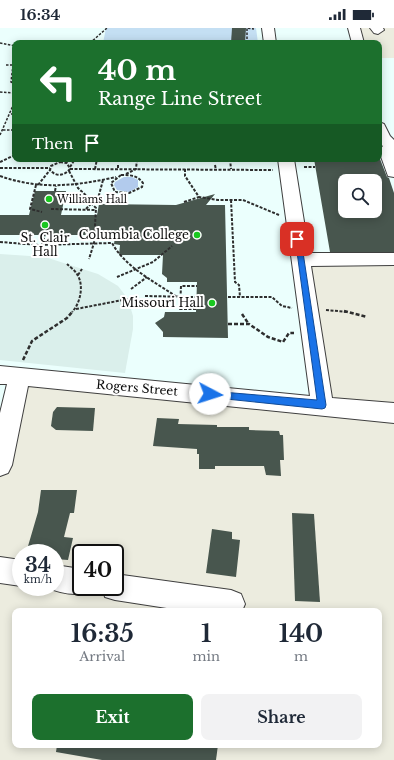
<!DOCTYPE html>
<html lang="en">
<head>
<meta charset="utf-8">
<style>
	body { margin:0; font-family:"Libre Baskerville",serif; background:#f2f2f3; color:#1f2937; height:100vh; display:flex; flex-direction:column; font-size:15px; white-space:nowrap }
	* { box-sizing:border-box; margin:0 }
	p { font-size:13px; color:#747a83 }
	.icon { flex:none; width:22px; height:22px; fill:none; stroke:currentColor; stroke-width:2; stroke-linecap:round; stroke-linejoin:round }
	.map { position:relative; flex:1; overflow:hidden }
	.side { position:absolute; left:12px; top:580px; width:370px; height:140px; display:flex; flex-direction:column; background:#fff; border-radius:8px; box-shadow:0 2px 10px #0003 }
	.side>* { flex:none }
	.banner { position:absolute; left:12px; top:12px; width:370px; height:122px; border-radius:8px; box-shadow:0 2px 10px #0003; background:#1c702d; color:#fff; overflow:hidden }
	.tools { position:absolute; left:338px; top:146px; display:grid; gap:8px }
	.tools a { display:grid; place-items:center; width:44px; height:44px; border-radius:8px; background:#fff; box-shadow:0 2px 10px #0003; font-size:20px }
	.speed { position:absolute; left:12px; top:516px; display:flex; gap:8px; font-size:20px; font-weight:700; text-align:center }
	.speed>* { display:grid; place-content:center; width:52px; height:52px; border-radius:50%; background:#fff; box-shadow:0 2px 10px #0003; line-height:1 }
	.speed small { font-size:10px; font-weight:400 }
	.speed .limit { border:2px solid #111; border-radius:6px; background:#fff; color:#111 }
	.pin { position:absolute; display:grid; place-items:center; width:34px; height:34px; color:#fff; margin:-17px; border-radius:8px; box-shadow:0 2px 6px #0006 }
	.me { position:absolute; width:44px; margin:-22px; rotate:95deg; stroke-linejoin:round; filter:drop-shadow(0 0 3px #0008) }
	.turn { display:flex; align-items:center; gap:14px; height:84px; padding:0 20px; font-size:18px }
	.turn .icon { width:52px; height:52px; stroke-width:2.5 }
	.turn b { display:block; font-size:28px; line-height:34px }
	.then { display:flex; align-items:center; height:38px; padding:0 20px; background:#0003; gap:8px; font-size:15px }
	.eta { display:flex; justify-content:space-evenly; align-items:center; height:68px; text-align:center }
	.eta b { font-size:24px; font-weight:700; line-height:28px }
	.cta { display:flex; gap:8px; margin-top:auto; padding:8px 20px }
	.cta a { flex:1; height:46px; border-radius:8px; background:#1c702d; color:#fff; font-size:16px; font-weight:700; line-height:46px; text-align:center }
	.cta a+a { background:#f2f2f3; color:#1f2937 }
	.status { display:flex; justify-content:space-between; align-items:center; height:28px; padding:0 20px; background:#fff; direction:ltr }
	.status svg { height:11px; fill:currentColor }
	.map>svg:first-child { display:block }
</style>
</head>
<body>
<div class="status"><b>16:34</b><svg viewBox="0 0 49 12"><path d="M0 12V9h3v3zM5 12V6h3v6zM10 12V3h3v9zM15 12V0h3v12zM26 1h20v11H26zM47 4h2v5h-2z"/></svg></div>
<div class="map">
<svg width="394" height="732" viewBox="0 0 394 732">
	<rect width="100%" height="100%" fill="#ebfffd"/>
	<g fill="#ececdf" fill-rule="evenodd">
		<polygon points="354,0 394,0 394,30 379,30 379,15 358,15"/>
		<path d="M394,231V732H0V436L19,349L322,377L300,232ZM21,525H55V559H21ZM81,525H115V559H81ZM15,583H379V717H15Z"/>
	</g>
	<polygon fill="#b2cbed" points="124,149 132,149 138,152 138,159 129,164 117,162 114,157 115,154"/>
	<polygon fill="#c4dff3" points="106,0 256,0 258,15 103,15"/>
	<polygon fill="#daefeb" points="0,226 45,229 98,246 118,258 128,271 133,288 133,301 125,345 0,332"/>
	<g fill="#48564e" fill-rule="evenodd">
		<polygon points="232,0 246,0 245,15 231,15"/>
		<path d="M314,131H380L387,149L389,150L394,165V224H330ZM345,153H375V183H345Z"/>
		<polygon points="35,163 66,163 61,187 97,187 99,176 176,177 215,166 206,177 225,177 228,310 163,309 163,304 155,295 164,289 165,284 196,284 197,254 167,254 167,250 162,246 163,227 119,227 120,217 114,216 115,209 106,209 106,207 0,207 0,187 29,187"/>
		<polygon points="57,379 95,380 93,403 56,402 51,398 53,384"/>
		<polygon points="157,390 179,391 178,396 217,397 217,399 249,399 249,402 279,403 280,407 283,407 284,432 280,432 281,448 266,447 264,438 215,438 215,441 199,441 199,426 197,426 197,421 153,418"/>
		<polygon points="41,462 77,462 74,485 70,485 64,509 73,510 68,532 55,531 55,525 26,525 38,484"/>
		<polygon points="292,485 314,486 320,574 295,573"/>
		<polygon points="212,501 232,504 232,511 240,512 236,549 206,545"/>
		<polygon points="57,717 218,717 216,732 102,732 56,724"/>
	</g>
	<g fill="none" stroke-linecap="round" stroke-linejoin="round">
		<defs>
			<g id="minor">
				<polygon points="262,0 274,0 276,15 264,15"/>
				<polygon points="348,0 360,0 364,15 352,15"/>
				<polygon points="370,0 383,0 384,2 378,6 374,5"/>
				<polygon points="379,94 384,96 390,108 394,112 394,149 388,148 379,123 383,118 379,115"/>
				<polygon points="278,131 294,131 309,225 394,225 394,237 311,238 332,370 394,375 394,395 28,358 12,437 8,445 0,448 0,385 7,356 0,356 0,338 310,368"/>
				<polygon points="0,529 21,532 21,558 0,555"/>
				<path d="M55,537L81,541V559H92L90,563C76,569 60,565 46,559H55Z"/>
				<polygon points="115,546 231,562 241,566 245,576 242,583 186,583 115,572 105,569 102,559 115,559"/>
			</g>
		</defs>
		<use href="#minor" stroke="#3f3f3f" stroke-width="2"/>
		<g stroke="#2e2e2e" stroke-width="1.5" stroke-dasharray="2.5 1.5" stroke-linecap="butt">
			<polyline points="0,15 15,18"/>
			<polyline points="39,15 41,12"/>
			<polyline points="90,15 107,0"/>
			<polyline points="247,15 247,0 254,1"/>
			<polyline points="6,37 15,37"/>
			<polyline points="13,37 11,54 15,56"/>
			<polyline points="0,64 15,65"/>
			<polyline points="11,86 15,86"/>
			<polyline points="3,102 14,102 15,97"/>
			<polyline points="0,107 15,73"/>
		</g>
		<g stroke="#2e2e2e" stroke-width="2" stroke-dasharray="3 1.5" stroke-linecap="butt">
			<polyline points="230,131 231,141"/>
			<polyline points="0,134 15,127"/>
			<path d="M60,134L67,135L70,141C64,148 56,149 50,142L51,138Z"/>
			<polyline points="118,137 118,141"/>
			<polyline points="215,137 216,142"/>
			<polyline points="70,139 75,131"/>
			<polyline points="304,139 315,139"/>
			<polyline points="0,140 50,140"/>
			<polyline points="70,141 273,142"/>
			<polyline points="95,141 97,131"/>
			<polyline points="185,141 185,148 199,169 218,172 243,172 279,187"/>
			<polyline points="69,143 78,160 93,174 92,176 96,180 94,215 89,231"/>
			<polyline points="126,146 136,141 137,131"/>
			<path d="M121,147C130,147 137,147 143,155L142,159L129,165L115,164L111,155Z"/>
			<path d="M0,148C39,162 76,158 116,149"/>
			<polyline points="36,157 30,181 42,184"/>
			<polyline points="38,157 50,142"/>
			<polyline points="55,163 56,158"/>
			<polyline points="231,172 235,254 239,257 240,269"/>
			<polyline points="184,174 199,169"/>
			<polyline points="125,176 126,166"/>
			<polyline points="51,181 96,182"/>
			<polyline points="86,181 99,167 103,152"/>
			<path d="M0,214L39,217L112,215C125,239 155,254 177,269"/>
			<polyline points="42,217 45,206"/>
			<path d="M67,236C70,239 76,243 78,248C84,258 80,276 72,284"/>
			<polyline points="78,247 82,241"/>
			<polyline points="117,249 153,234 172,218"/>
			<polyline points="131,261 147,249"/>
			<polyline points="145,268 196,269"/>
			<polyline points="228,269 272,269 282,278 292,280"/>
			<polyline points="76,281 128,271"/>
			<polyline points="196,281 180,281 181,258 197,258"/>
			<polyline points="326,282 348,284"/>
		</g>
		<g stroke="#2e2e2e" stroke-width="2.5" stroke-dasharray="4 2" stroke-linecap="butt">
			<polyline points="344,283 367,289"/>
			<polyline points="242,286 248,295"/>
			<polyline points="228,296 249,296 268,309 283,314 289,305 294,305"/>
			<polyline points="23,332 32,313 67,290 73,283"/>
		</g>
		<use href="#minor" fill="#fff" fill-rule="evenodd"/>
	</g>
	<polygon fill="#1a73e8" stroke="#114b97" points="295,209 300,209 301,211 326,377 325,380 322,381 207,369 207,364 210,363 317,372"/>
	<g fill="#19c720" stroke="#fff" stroke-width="1.5">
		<circle cx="49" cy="171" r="4"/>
		<circle cx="45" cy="197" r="4"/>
		<circle cx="197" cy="207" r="4"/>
		<circle cx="212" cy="275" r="4"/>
	</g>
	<g text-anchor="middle" stroke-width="4" stroke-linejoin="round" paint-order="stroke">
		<g font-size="10" fill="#0c0c0c" stroke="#fff" text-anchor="start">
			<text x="57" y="175">Williams Hall</text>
		</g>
		<g font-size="12" fill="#0c0c0c" stroke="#fff" text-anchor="end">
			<text x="189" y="211">Columbia College</text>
			<text x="45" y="214" text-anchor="middle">St. Clair<tspan x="45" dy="14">Hall</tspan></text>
			<text x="204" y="279">Missouri Hall</text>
		</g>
		<g font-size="12" fill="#0c0c0c" stroke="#fff">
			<text transform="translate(137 360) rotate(5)" y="4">Rogers Street</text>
		</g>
	</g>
</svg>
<div class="tools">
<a><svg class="icon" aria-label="search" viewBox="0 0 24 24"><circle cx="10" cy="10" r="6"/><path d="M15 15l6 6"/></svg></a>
</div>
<div class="speed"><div>34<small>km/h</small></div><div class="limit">40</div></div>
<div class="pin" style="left:297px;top:211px;background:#d93025"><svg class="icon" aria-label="arrive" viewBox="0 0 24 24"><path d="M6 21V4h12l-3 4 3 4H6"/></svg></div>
<svg class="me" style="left:210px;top:366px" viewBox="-20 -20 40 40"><circle r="19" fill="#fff"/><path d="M0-13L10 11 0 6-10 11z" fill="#1a73e8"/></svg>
<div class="banner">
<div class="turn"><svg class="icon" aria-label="left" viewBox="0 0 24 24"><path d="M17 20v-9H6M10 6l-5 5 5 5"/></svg><div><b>40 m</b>Range Line Street</div></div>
<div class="then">Then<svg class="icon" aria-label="arrive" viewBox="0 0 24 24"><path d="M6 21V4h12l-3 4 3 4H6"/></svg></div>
</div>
<section class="side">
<div class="eta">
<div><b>16:35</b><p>Arrival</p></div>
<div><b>1</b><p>min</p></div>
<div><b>140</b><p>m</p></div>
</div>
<div class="cta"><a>Exit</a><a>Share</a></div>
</section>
</div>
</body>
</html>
